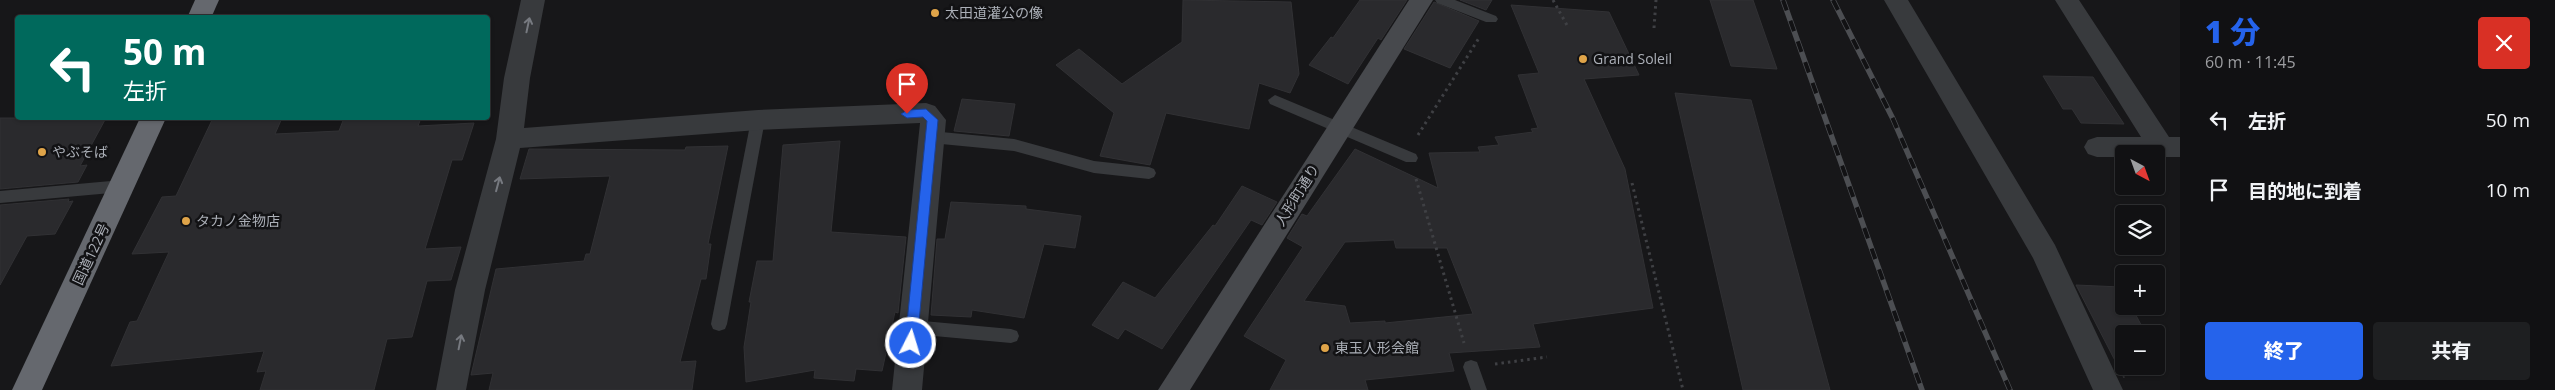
<!DOCTYPE html>
<html lang="ja">
<head>
<meta charset="utf-8">
<style>
	body { margin:0; font-family:"Open Sans","Noto Sans JP",sans-serif; background:#1e1f21; color:#f1f3f6; height:100vh; display:flex; flex-direction:column; font-size:19px; white-space:nowrap }
	* { box-sizing:border-box; margin:0 }
	p { font-size:16px; color:#9c9da0 }
	.icon { flex:none; width:28px; height:28px; fill:none; stroke:currentColor; stroke-width:2; stroke-linecap:round; stroke-linejoin:round }
	.map { position:relative; flex:1; overflow:hidden }
	.details { display:flex; flex-direction:column; background:#111113; width:375px }
	.details>* { flex:none }
	.top-card { position:absolute; left:15px; top:15px; width:475px; height:105px; border-radius:5px; box-shadow:0 1px 4px #0004,0 0 0 1px #303133; background:#00695c; color:#fff; overflow:hidden }
	.needle { width:32px; rotate:139deg }
	.tools { position:absolute; left:2115px; top:145px; display:grid; gap:10px }
	.tools a { display:grid; place-items:center; width:50px; height:50px; border-radius:5px; background:#111113; box-shadow:0 1px 4px #0004,0 0 0 1px #303133; font-size:25px }
	.pin { position:absolute; display:grid; place-items:center; width:42px; height:42px; color:#fff; margin:-51px -21px; border-radius:50% 50% 50% 0; rotate:-45deg; box-shadow:0 0 5px #0007 }
	.pin .icon { rotate:45deg }
	.me { position:absolute; width:55px; margin:-28px; rotate:5deg; stroke-linejoin:round; filter:drop-shadow(0 0 4px #0008) }
	.turn { display:flex; align-items:center; gap:18px; height:105px; padding:0 25px; font-size:22px }
	.turn .icon { width:65px; height:65px; stroke-width:2.5 }
	.turn b { display:block; font-size:35px; line-height:42px }
	.round { display:grid; place-items:center; flex:none; width:52px; height:52px; border-radius:5px; background:#1e1f21 }
	.summary { display:flex; align-items:center; justify-content:space-between; height:85px; padding:0 25px }
	h1 { font-size:30px; font-weight:800; line-height:38px; color:#2563eb }
	.button { display:flex; gap:10px; margin-top:auto; padding:10px 25px }
	.button a { flex:1; height:58px; border-radius:5px; background:#2563eb; color:#fff; font-size:20px; font-weight:800; line-height:58px; text-align:center }
	.button a+a { background:#1e1f21; color:#f1f3f6 }
	ul { padding:0; list-style:none }
	li { display:flex; align-items:center; gap:15px; height:70px; padding:0 25px }
	li div { flex:1 }
	li b { display:block; font-size:19px }
	li em { font-style:normal }
	main { display:flex; flex:1; min-height:0 }
	.map>svg:first-child { display:block }
</style>
</head>
<body>
<main>
<div class="map">
<svg width="2180" height="390" viewBox="0 0 2180 390">
	<rect width="100%" height="100%" fill="#171719"/>
	<g fill="#2a2a2d" stroke="#313134" fill-rule="evenodd">
		<polygon points="1183,0 1291,2 1299,74 1290,93 1259,83 1249,129 1166,113 1150,165 1100,156 1114,113 1056,65 1079,49 1122,84 1182,42"/>
		<polygon points="1360,0 1407,0 1381,40 1378,38 1348,84 1309,65 1331,37 1333,38"/>
		<polygon points="1460,0 1492,0 1486,10"/>
		<polygon points="1710,0 1753,0 1777,69 1731,66"/>
		<polygon points="1434,2 1479,21 1450,68 1404,49"/>
		<path d="M1511,5L1609,12L1639,75L1584,79L1625,169L1653,308L1533,324L1540,347L1449,353L1454,371L1365,380L1368,390H1270L1286,360L1244,336L1303,247L1287,238L1302,214L1307,216L1355,149L1438,188L1429,153L1480,152L1478,147L1499,145L1495,137L1533,132L1531,129L1538,128L1518,75L1539,73ZM1394,240L1396,248H1447L1473,314L1385,323V321L1350,323L1345,306L1304,301L1345,242Z"/>
		<polygon points="2043,76 2093,77 2124,124 2081,123 2072,109 2063,109"/>
		<polygon points="1675,93 1751,100 1830,390 1743,390"/>
		<polygon points="962,99 1015,104 1009,136 954,131"/>
		<polygon points="0,118 106,118 80,166 87,165 78,182 0,189"/>
		<polygon points="213,118 282,118 275,134 339,131 344,118 421,118 418,126 474,123 462,160 452,160 425,249 461,247 451,280 427,281 412,337 387,339 374,390 260,390 266,371 257,372 264,351 111,366 130,322 137,321 169,252 132,254 162,197 176,196"/>
		<polygon points="840,141 831,232 906,237 898,313 895,312 882,371 856,369 854,381 814,378 815,370 746,382 744,347 751,302 749,302 757,261 773,261 783,145"/>
		<polygon points="728,146 708,244 711,244 706,279 701,279 680,362 696,361 692,390 489,390 493,373 471,375 496,269 584,261 586,254 590,254 610,176 520,179 529,149 685,150 686,147"/>
		<polygon points="1242,186 1277,202 1262,225 1251,220 1162,349 1125,329 1118,339 1092,325 1123,282 1155,298 1213,225 1215,226"/>
		<polygon points="69,199 68,202 73,201 55,234 27,236 0,285 0,205"/>
		<polygon points="951,202 1026,206 1026,209 1081,216 1075,248 1044,244 1024,318 972,310 971,317 931,315 937,239 945,239"/>
		<polygon points="2076,285 2121,287 2124,293 2124,306 2131,306 2146,334 2124,334 2124,378"/>
	</g>
	<g fill="none" stroke-linecap="round" stroke-linejoin="round">
		<g stroke="#3f4044" stroke-width="3" stroke-dasharray="2.5 4" stroke-linecap="butt">
			<polyline points="1553,0 1568,27"/>
			<polyline points="1654,28 1656,0"/>
			<polyline points="1418,135 1479,38"/>
			<polyline points="1416,179 1464,343"/>
			<polyline points="1632,183 1683,390"/>
			<polyline points="1495,364 1547,357"/>
		</g>
		<g fill="#383a3d" fill-rule="evenodd">
			<polygon points="1435,0 1455,0 1496,16 1498,19 1496,22 1486,22 1437,3"/>
			<polygon points="1275,95 1416,154 1418,158 1416,162 1406,162 1270,104 1268,100"/>
			<polygon points="758,115 763,116 765,120 727,324 725,329 719,331 713,329 711,324 751,120 753,116"/>
			<polygon points="931,131 1014,139 1094,161 1149,167 1154,169 1156,173 1154,177 1149,179 1094,173 1014,151 931,143 926,141 924,137 926,133"/>
			<polygon points="122,180 127,182 129,186 127,190 122,192 0,203 0,191"/>
			<polygon points="912,320 1011,329 1017,331 1019,336 1017,341 1011,343 912,334 906,332 904,327 906,322"/>
			<polygon points="1471,360 1477,362 1487,390 1471,390 1463,367 1465,362"/>
		</g>
		<g fill="#383a3d" fill-rule="evenodd">
			<polygon points="521,0 545,0 530,78 524,128 758,110 926,103 935,106 946,120 922,390 892,390 920,123 758,130 520,148 485,290 466,390 436,390 455,290 496,139 504,78"/>
			<polygon points="1884,0 1908,0 2055,245 2123,390 2093,390 2033,258"/>
			<polygon points="2055,0 2079,0 2169,137 2180,137 2180,157 2156,157 2156,154 2124,154 2124,157 2097,157 2088,154 2084,147 2088,140 2097,137 2141,137"/>
		</g>
		<polygon fill="#47494d" fill-rule="evenodd" points="1409,0 1433,0 1190,390 1158,390"/>
		<g fill="#65686e" fill-rule="evenodd">
			<polygon points="195,0 219,0 211,18 187,18"/>
			<polygon points="140,118 166,118 42,390 12,390"/>
		</g>
		<defs>
			<g id="rail">
				<polyline points="1783,0 1922,390"/>
				<polyline points="1833,0 1893,119 2010,390"/>
			</g>
		</defs>
		<use href="#rail" stroke="#4c4e52" stroke-width="5.5"/>
		<use href="#rail" stroke="#121214" stroke-width="4" stroke-dasharray="11" stroke-linecap="butt"/>
	</g>
	<defs><path id="oneway-shaft" d="M-6 0H5M1.5-3L5.5 0L1.5 3" fill="none" stroke-width="1.6" stroke-linecap="round" stroke-linejoin="round" transform="scale(1.25)"/></defs>
	<g stroke="#777a80">
		<use href="#oneway-shaft" transform="translate(528 25) rotate(-78)"/>
		<use href="#oneway-shaft" transform="translate(498 184) rotate(-75)"/>
		<use href="#oneway-shaft" transform="translate(460 342) rotate(-79)"/>
	</g>
	<polygon fill="#2563eb" stroke="#184099" points="926,109 938,120 917,343 911,348 905,343 927,121 923,117 907,118 901,114 907,110"/>
	<g fill="#dfa449" stroke="#121214" stroke-width="2">
		<circle cx="935" cy="13" r="5"/>
		<circle cx="1583" cy="59" r="5"/>
		<circle cx="42" cy="152" r="5"/>
		<circle cx="186" cy="221" r="5"/>
		<circle cx="1325" cy="348" r="5"/>
	</g>
	<g text-anchor="middle" stroke-width="5" stroke-linejoin="round" paint-order="stroke">
		<g font-size="14" fill="#abafb7" stroke="#121214" text-anchor="start">
			<text x="945" y="18">太田道灌公の像</text>
			<text x="1593" y="64">Grand Soleil</text>
			<text x="52" y="157">やぶそば</text>
			<text x="196" y="226">タカノ金物店</text>
			<text x="1335" y="353">東玉人形会館</text>
		</g>
		<g font-size="14" fill="#abafb7" stroke="#121214">
			<text transform="translate(1297 195) rotate(-58)" y="5">人形町通り</text>
			<text transform="translate(91 254) rotate(-65)" y="5">国道122号</text>
		</g>
	</g>
</svg>
<div class="tools">
<a><svg class="needle" viewBox="-14 -14 28 28"><path d="M0-13l5 13h-10z" fill="#e53935"/><path d="M0 13l5-13h-10z" fill="#9c9da0"/></svg></a>
<a><svg class="icon" aria-label="layers" viewBox="0 0 24 24"><path d="M12 4l9 5-9 5-9-5zM3 14l9 5 9-5"/></svg></a>
<a>+</a>
<a>−</a>
</div>
<div class="pin" style="left:907px;top:114px;background:#d93025"><svg class="icon" aria-label="arrive" viewBox="0 0 24 24"><path d="M6 21V4h12l-3 4 3 4H6"/></svg></div>
<svg class="me" style="left:911px;top:343px" viewBox="-20 -20 40 40"><circle r="17" fill="#2563eb" stroke="#fff" stroke-width="3"/><path d="M0-11L8 9 0 5-8 9z" fill="#fff"/></svg>
<div class="top-card">
<div class="turn"><svg class="icon" aria-label="left" viewBox="0 0 24 24"><path d="M17 20v-9H6M10 6l-5 5 5 5"/></svg><div><b>50 m</b>左折</div></div>
</div>
</div>
<section class="details">
<div class="summary"><div><h1>1 分</h1><p>60 m · 11:45</p></div><a class="round" style="background:#d93025;color:#fff"><svg class="icon" aria-label="close" viewBox="0 0 24 24"><path d="M6 6l12 12M18 6L6 18"/></svg></a></div>
<ul>
<li><svg class="icon" aria-label="left" viewBox="0 0 24 24"><path d="M17 20v-9H6M10 6l-5 5 5 5"/></svg><div><b>左折</b></div><em>50 m</em></li>
<li><svg class="icon" aria-label="arrive" viewBox="0 0 24 24"><path d="M6 21V4h12l-3 4 3 4H6"/></svg><div><b>目的地に到着</b></div><em>10 m</em></li>
</ul>
<div class="button"><a>終了</a><a>共有</a></div>
</section>
</main>
</body>
</html>
